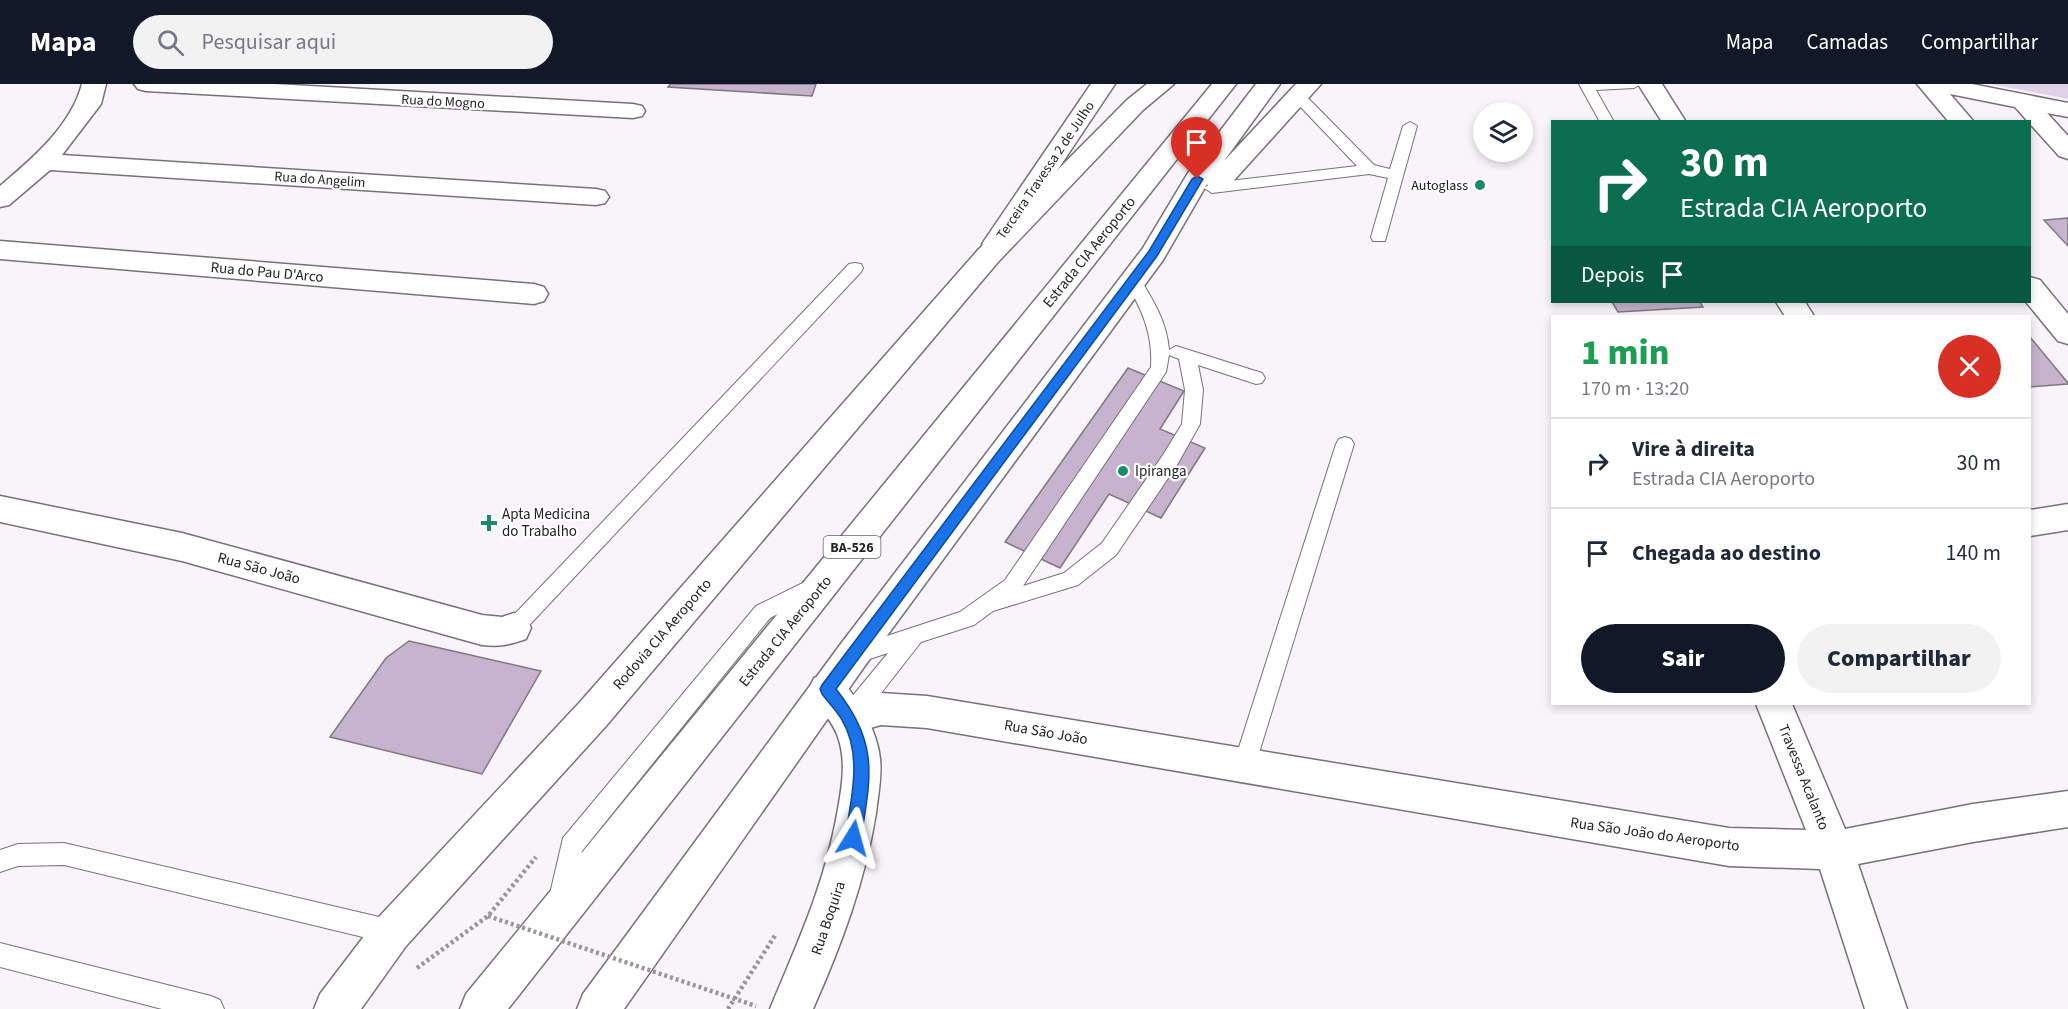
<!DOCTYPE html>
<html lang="pt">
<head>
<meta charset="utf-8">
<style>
	body { margin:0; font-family:"Source Sans 3",sans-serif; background:#f2f2f3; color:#1f2937; height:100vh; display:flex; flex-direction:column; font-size:22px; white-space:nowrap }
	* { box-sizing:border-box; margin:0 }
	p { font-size:20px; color:#747a83 }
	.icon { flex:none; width:33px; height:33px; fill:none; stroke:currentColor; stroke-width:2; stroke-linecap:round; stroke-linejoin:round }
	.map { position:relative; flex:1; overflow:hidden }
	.details { position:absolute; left:1551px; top:231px; width:480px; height:390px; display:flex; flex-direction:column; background:#fff; border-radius:0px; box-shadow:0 3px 9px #0003 }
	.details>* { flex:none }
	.hud { position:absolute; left:1551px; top:36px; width:480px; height:183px; border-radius:0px; box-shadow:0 3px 9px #0003; background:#0b6e4f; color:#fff; overflow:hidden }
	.tools { position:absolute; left:1473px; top:18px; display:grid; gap:12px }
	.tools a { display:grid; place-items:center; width:60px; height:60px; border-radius:50%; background:#fff; box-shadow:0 3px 9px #0003; font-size:30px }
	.pin { position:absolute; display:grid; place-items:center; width:51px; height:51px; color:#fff; margin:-62px -26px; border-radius:50% 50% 50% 0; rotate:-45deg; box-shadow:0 0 6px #0007 }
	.pin .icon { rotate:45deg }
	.me { position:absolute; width:66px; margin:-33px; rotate:8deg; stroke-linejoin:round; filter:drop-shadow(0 0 4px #0008) }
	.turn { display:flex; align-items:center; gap:21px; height:126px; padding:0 30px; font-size:27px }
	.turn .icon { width:78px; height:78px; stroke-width:2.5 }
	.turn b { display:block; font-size:42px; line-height:51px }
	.then { display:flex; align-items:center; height:57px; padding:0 30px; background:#0003; gap:12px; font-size:22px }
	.round { display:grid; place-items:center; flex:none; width:63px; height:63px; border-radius:32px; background:#f2f2f3 }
	.overview { display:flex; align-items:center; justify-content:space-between; height:102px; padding:0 30px }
	h1 { font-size:36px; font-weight:800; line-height:45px; color:#1e9e55 }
	.action { display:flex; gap:12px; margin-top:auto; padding:12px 30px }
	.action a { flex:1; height:69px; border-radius:36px; background:#111827; color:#fff; font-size:24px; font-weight:800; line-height:69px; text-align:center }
	.action a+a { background:#f2f2f3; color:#1f2937 }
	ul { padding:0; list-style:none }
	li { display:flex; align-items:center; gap:18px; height:90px; padding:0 30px; border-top:2px solid #e0e1e3 }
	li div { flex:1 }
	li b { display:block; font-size:22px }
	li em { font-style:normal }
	header { display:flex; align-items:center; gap:36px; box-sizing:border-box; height:84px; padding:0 30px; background:#111827; color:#fff }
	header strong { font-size:28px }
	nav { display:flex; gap:33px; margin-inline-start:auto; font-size:21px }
	.search { width:420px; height:54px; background:#f2f2f3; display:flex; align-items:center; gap:15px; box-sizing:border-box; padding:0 21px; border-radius:33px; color:#747a83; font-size:22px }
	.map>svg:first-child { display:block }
</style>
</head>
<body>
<header>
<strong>Mapa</strong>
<div class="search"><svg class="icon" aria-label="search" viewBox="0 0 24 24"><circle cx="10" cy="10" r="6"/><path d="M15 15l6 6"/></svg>Pesquisar aqui</div>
<nav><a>Mapa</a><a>Camadas</a><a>Compartilhar</a></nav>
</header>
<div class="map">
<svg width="2068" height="925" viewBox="0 0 2068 925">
	<rect width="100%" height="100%" fill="#f9f3fa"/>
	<polygon fill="#e0d1e6" points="1990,0 2068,0 2068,15"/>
	<g fill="#c7b3cd" stroke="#7e797f" stroke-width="1.5">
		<polygon points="670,0 816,0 812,12 668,3"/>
		<polygon points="2068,134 2068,162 2044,136"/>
		<polygon points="1612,218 1700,218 1703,223 1618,228"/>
		<polygon points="2030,253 2068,299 2068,300 2030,303"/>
		<polygon points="1128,284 1184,307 1160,345 1205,364 1161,434 1109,410 1060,484 1005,458"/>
		<polygon points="409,557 541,587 482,690 330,653 386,574"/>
	</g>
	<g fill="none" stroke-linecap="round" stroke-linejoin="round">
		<defs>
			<g id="service">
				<polygon points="1579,0 1641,0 1634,4 1596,6 1614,38 1600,38"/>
				<polygon points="1297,7 1302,8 1374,81 1390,85 1403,42 1410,38 1417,42 1385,157 1373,157 1371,153 1388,94 1369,90 1212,109 1204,104 1212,99 1357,82 1292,14 1290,11 1292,8"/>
				<polygon points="855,179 861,180 863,184 861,188 521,550 514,553 507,550 504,544 507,538 849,180"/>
				<path d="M1133,191L1139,193C1153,216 1167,238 1169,266L1176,262L1262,289L1265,294L1262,299L1256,300L1198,281L1203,306L1200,340L1177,381L1116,471L1078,501L993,527L974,541L921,558L857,640L849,643L841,640L838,633L841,626L888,569L854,580L847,577L844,571L847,565L960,528L1005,496L1151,283C1153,250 1142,225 1125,197L1127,193ZM1169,271L1179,275L1185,306L1182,340L1163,371L1102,459L1064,489L1023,502L1166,288Z"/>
				<polygon points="1345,353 1351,355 1354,360 1255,682 1252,689 1244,692 1236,689 1233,682 1336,360 1339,355"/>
				<polygon points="815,493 822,495 825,501 822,507 770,534 582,767 569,822 561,826 553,822 549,814 563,754 756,522"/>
				<polygon points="64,759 392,836 401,839 404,848 401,857 392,860 64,781 18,782 0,788 0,766 18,760"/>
				<polygon points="0,859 211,912 220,916 224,925 162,925 0,883"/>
			</g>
			<g id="minor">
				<path d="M82,0H106L101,20L62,71L596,105L605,107L609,113L605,119L596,121L50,86L9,121L0,123V102C32,75 71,42 82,0Z"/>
				<polygon points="134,0 274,0 633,20 642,22 645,27 642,32 633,34 146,7 138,5"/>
				<polygon points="1638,0 1662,0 1686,38 1662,38"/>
				<polygon points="1917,0 1972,0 2068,19 2068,33 2047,29 2068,52 2068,75 2059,72 2015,23 1950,10 1974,38 1949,38"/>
				<polygon points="0,157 534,200 544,203 548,210 544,217 534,220 0,175"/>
				<polygon points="2030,193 2040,196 2068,230 2068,260 2058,257 2026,218 2030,218"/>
				<polygon points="1776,218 1805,218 1814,232 1785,232"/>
				<path d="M0,412L182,449L482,531L502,533L514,529L526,533L531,544L526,555C508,561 501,563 482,561L182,477L0,438Z"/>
				<polygon points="2068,420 2068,446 2030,452 2030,426"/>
				<polygon points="881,609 927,612 1729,744 1806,746 1756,620 1792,620 1845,745 1973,720 2068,707 2068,743 1973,758 1858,780 1907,925 1865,925 1820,785 1729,782 927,644 881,641 849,650 836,645 831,633 836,621"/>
			</g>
			<g id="tertiary">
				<polygon points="1091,0 1115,0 1004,166 995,169 986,166 982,160 986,154"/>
				<path d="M827,589C843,595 850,606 859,620C869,636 878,655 880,675C882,693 878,711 876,729C865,798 841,862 813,925H770C799,855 825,800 838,725C842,702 846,679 839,656C834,637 817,623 809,605L814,594Z"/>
			</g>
			<polygon id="secondary" points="988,163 998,166 1002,172 998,178 606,642 406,862 361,925 314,925 320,910 378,834 580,618 978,166"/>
			<g id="trunk">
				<polygon points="1147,0 1174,0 1143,26 998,178 988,181 978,178 974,172 978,166 1127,16"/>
				<polygon points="1212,0 1236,0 508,925 460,925 466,910"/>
				<polygon points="1256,0 1280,0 1224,77 1296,0 1321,0 1227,104 1218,106 1209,104 1207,100 1163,176 864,583 624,925 577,925 583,910 840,561 1143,164 1188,89"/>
			</g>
		</defs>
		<use href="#service" stroke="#767278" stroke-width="2"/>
		<use href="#minor" stroke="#767278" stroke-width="3"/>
		<use href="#tertiary" stroke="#767278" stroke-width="3"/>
		<use href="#secondary" stroke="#767278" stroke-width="3"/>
		<use href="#trunk" stroke="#767278" stroke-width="3"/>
		<g stroke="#99959a" stroke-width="4.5" stroke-dasharray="3 3" stroke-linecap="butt">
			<polyline points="417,884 488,832 536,773"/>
			<polyline points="728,925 776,850"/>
		</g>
		<use href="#service" fill="#fff" fill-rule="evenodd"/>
		<use href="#minor" fill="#fff" fill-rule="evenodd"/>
		<use href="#tertiary" fill="#fff" fill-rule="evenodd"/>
		<use href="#secondary" fill="#fff" fill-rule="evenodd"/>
		<use href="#trunk" fill="#fff" fill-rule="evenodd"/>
		<polyline stroke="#99959a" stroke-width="4.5" stroke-dasharray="3 3" stroke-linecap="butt" points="488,832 756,922"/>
	</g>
	<path fill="#1a73e8" stroke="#114b97" stroke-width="1.5" d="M1197,92L1203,95L1157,172L836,605C879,659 871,691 861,754L859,760L853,762L848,760L845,754C851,716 863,671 842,636C837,627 828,618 822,610L820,605L822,601L1149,167L1192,95Z"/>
	<g fill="#1a8a6a" stroke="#fff" stroke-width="2">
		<circle cx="1480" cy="101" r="6"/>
		<circle cx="1123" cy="387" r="6"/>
		<path d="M486 430h6v6h6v6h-6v6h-6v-6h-6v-6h6z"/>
	</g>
	<g text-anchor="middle" stroke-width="4.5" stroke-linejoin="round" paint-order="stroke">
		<g font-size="14" fill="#232124" stroke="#fff">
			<text transform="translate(443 17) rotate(3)" y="5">Rua do Mogno</text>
			<text transform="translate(1045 86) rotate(-56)" y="5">Terceira Travessa 2 de Julho</text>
			<text transform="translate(320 95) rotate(4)" y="5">Rua do Angelim</text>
		</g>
		<g font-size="14" fill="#232124" stroke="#fff" text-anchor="end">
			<text x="1468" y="106">Autoglass</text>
		</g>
		<rect fill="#fff" stroke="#656466" stroke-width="1.5" x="823.5" y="452" width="57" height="22" rx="4.5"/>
		<g font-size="14" font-weight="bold" fill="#232124">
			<text x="852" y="468">BA-526</text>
		</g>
		<g font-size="15" fill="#232124" stroke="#fff">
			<text transform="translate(1089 168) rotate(-51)" y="5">Estrada CIA Aeroporto</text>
			<text transform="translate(267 188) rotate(5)" y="5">Rua do Pau D'Arco</text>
			<text transform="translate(259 484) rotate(15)" y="5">Rua São João</text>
			<text transform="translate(785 547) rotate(-51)" y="5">Estrada CIA Aeroporto</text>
			<text transform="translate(662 550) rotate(-49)" y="5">Rodovia CIA Aeroporto</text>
			<text transform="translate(1046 648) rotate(10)" y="5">Rua São João</text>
			<text transform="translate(1804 693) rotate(68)" y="5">Travessa Acalanto</text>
			<text transform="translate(1655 750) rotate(8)" y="5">Rua São João do Aeroporto</text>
			<text transform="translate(828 834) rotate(-71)" y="5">Rua Boquira</text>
		</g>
		<g font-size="15" fill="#232124" stroke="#fff" text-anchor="start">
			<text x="1135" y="392">Ipiranga</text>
			<text x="502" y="435">Apta Medicina<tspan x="502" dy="17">do Trabalho</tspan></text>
		</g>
	</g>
</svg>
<div class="tools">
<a><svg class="icon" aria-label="layers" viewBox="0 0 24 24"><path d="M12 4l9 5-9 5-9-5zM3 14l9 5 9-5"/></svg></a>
</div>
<div class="pin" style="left:1197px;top:95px;background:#d93025"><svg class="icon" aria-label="arrive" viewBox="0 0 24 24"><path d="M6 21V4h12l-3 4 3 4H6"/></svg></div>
<svg class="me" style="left:853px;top:754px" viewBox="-20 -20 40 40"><path d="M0-17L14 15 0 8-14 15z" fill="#1a73e8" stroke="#fff" stroke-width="4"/></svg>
<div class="hud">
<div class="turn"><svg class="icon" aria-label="right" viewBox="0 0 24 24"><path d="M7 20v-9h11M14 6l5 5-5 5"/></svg><div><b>30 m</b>Estrada CIA Aeroporto</div></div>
<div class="then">Depois<svg class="icon" aria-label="arrive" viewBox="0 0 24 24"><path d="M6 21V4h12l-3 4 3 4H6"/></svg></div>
</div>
<section class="details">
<div class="overview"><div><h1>1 min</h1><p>170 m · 13:20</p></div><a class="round" style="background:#d93025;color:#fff"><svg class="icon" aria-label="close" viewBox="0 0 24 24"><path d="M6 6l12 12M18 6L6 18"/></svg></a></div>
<ul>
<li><svg class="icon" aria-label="right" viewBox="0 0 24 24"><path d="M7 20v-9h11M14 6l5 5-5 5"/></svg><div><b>Vire à direita</b><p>Estrada CIA Aeroporto</p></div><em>30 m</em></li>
<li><svg class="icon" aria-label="arrive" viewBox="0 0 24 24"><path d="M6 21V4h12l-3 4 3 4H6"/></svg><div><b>Chegada ao destino</b></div><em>140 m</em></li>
</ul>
<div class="action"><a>Sair</a><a>Compartilhar</a></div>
</section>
</div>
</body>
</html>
